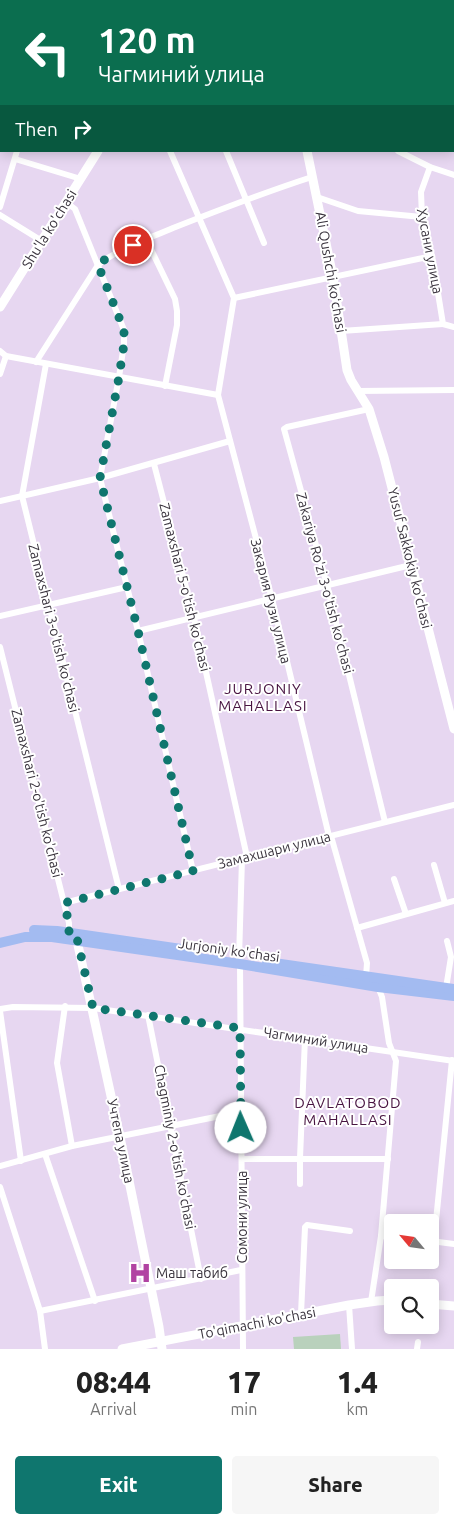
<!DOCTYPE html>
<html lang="en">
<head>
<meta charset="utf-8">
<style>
	body { margin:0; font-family:Ubuntu,sans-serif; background:#f6f6f6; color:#222; height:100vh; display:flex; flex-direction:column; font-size:19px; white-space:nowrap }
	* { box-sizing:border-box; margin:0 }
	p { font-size:16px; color:#767676 }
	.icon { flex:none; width:28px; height:28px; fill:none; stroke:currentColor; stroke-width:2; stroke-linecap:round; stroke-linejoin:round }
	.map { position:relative; height:1349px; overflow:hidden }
	.side { display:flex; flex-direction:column; background:#fff; flex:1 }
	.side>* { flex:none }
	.banner { position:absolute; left:0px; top:0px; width:455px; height:152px; box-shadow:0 2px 12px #0003; background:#0b6e4f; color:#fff; overflow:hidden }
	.needle { width:32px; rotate:299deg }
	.tools { position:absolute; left:384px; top:1214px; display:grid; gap:10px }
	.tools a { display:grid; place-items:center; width:55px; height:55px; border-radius:5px; background:#fff; box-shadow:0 2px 12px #0003; font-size:25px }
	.pin { position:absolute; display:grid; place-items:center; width:42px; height:42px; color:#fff; margin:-21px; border:2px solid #fff; border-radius:50%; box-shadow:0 1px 5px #0007 }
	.me { position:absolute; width:55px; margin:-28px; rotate:359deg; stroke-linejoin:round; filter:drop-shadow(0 0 4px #0008) }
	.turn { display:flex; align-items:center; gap:18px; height:105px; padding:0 15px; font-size:22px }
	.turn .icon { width:65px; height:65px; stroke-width:2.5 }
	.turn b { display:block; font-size:35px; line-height:42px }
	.then { display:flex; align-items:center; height:48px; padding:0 15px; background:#0003; gap:10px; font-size:19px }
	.eta { display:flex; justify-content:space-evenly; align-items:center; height:85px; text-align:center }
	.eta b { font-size:30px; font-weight:800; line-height:35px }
	.primary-button { display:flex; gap:10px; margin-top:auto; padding:10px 15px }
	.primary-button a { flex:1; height:58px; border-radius:5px; background:#0f766e; color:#fff; font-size:20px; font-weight:800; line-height:58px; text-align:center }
	.primary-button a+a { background:#f6f6f6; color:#222 }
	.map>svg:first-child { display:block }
</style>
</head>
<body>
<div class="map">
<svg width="454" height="1349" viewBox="0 0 454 1349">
	<rect width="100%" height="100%" fill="#e7d7f1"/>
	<g fill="#b9d1bc">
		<polygon points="308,0 454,0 454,131 454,1"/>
		<polygon points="340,1334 341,1349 294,1349 293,1337"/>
	</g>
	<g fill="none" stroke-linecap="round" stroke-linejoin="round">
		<g stroke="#fff" stroke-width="6">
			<polyline points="122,1 122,0"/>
			<polyline points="0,38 1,38"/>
			<polyline points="0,94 1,94"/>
			<polyline points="170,151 234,298 218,395 272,599 329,836"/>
			<polyline points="226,151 264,243"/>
			<polyline points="398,151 430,167 454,175"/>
			<polyline points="15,159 81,179"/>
			<polyline points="430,167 421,192 422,217 432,256 443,324 454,327"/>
			<polyline points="317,197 358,211 422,217"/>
			<polyline points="66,202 75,209 124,330 124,344 119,377 100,478 138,631 193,871"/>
			<polyline points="0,207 17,151"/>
			<polyline points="0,215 42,241"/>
			<polyline points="146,239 175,299 177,311 177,325 165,386"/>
			<polyline points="234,298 432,256"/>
			<polyline points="341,331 443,324"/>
			<polyline points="0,351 6,356 218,395"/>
			<path d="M36,362L98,265C119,248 148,239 173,228C219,210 265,192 312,177"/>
			<polyline points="46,364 22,496 119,889"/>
			<polyline points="0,374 6,356"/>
			<polyline points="358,391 454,390"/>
			<polyline points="369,409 287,427 284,429 327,585 385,822"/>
			<polyline points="154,464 194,618 247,857"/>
			<polyline points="0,501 100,478 230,441"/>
			<polyline points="0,616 127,587"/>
			<polyline points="138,631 411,565"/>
			<polyline points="0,647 69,923 69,934"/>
			<polyline points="331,836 367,963 366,977"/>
			<polyline points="434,865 445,903"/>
			<polyline points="394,879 406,914"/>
			<polyline points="64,903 454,805"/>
			<polyline points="357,928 454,901"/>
			<polyline points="239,958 242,859"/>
			<polyline points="240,964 243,1349"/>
			<polyline points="446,988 451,957 447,941"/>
			<polyline points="65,1006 57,1063 72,1146"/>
			<polyline points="0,1009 13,1007 93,1008 454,1061"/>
			<polyline points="0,1011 21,1161"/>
			<polyline points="148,1015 201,1279"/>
			<polyline points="347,1106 392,1107"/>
			<polyline points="45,1154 95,1301"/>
			<polyline points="242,1159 388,1159"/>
			<polyline points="0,1166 72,1146 240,1112"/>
			<polyline points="300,1184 300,1158 305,1038"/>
			<polyline points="0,1187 40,1311 45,1349"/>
			<polyline points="381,1236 392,1237"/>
			<polyline points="431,1241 454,1244"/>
			<polyline points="434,1241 452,1060"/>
			<polyline points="371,1302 381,1236 396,1061 389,1043 382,997 378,987"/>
			<polyline points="349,1305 352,1349"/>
			<polyline points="40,1311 241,1270"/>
			<polyline points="301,1314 305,1227 307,1225 350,1231"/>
			<polyline points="417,1349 418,1342"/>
		</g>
		<g stroke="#fff" stroke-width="9">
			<polyline points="204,0 205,1"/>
			<polyline points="197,1 197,0"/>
			<polyline points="297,1 297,0"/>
			<polyline points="307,151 333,277 347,370 351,380 369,409 384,457 454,729"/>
			<polyline points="0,307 98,151"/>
			<polyline points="76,936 120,1137 159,1327 162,1349"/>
			<polyline points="430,1304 454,1306"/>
			<polyline points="122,1349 349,1305 377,1301 392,1300"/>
		</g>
		<g stroke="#a3bbf1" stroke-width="10">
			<polyline points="34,930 57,931 188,950"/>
			<polyline points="0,943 25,937 52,937 240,964 378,987 454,996"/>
			<polyline points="267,962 454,989"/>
		</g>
	</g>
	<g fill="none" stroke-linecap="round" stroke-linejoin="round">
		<polyline stroke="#0f766e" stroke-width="9" stroke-dasharray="0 16.2" points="133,245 108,257 98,265 124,330 124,344 119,377 100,478 138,631 193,871 64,903 69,923 69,933 76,934 93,1008 240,1028 241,1128"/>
	</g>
	<defs>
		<symbol id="hospital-bare" viewBox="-9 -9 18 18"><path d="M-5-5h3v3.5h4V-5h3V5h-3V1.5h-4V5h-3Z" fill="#b143a2" stroke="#fff" stroke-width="2.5" paint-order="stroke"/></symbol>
	</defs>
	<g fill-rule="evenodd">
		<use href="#hospital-bare" x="124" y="1257" width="32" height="32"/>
	</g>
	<g text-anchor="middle" stroke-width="4" stroke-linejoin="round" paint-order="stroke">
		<g font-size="14" fill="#3a343e" stroke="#fff">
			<text transform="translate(49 229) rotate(-58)" y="5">Shu'la ko'chasi</text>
			<text transform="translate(430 251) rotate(79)" y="5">Хусани улица</text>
			<text transform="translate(331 272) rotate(80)" y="5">Ali Qushchi koʻchasi</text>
			<text transform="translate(410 558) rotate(76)" y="5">Yusuf Sakkokiy ko'chasi</text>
			<text transform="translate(325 583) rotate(75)" y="5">Zakariya Ro'zi 3-o'tish ko'chasi</text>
			<text transform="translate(185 587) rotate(76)" y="5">Zamaxshari 5-o'tish ko'chasi</text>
			<text transform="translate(271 601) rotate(76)" y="5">Закария Рузи улица</text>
			<text transform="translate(54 628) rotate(76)" y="5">Zamaxshari 3-o'tish ko'chasi</text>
			<text transform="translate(37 793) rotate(76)" y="5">Zamaxshari 2-o'tish ko'chasi</text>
			<text transform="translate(274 850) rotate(-14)" y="5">Замахшари улица</text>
			<text transform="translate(229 950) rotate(8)" y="5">Jurjoniy ko'chasi</text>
			<text transform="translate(316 1040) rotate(9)" y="5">Чагминий улица</text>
			<text transform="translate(121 1141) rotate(78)" y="5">Учтепа улица</text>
			<text transform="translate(175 1147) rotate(79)" y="5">Chagminiy 2-o'tish ko'chasi</text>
			<text transform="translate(242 1217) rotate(-90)" y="5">Сомони улица</text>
			<text transform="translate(257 1323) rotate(-11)" y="5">To'qimachi ko'chasi</text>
		</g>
		<g font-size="14" fill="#3a343e" stroke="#fff" text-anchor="start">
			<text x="156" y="1278">Маш табиб</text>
		</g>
		<g font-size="15" letter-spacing="1" fill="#481441" stroke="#fff">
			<text x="263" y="694">JURJONIY<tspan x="263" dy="17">MAHALLASI</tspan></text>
			<text x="348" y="1108">DAVLATOBOD<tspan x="348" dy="17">MAHALLASI</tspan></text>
		</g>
	</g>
</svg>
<div class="tools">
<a><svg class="needle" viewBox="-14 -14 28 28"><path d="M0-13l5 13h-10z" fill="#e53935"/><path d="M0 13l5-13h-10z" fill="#767676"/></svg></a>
<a><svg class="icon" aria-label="search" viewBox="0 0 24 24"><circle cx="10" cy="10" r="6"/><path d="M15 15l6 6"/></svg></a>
</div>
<div class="pin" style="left:133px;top:245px;background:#d93025"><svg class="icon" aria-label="arrive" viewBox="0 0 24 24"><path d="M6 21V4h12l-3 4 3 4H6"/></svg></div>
<svg class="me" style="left:241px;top:1128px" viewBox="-20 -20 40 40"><circle r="19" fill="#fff"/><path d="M0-13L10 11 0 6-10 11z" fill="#0f766e"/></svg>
<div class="banner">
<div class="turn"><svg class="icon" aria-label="left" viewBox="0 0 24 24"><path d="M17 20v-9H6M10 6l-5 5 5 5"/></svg><div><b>120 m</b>Чагминий улица</div></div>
<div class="then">Then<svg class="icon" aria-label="right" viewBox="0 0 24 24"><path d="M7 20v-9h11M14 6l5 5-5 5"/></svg></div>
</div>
</div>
<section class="side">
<div class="eta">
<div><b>08:44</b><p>Arrival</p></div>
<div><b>17</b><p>min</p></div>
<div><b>1.4</b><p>km</p></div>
</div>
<div class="primary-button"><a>Exit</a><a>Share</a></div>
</section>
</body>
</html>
